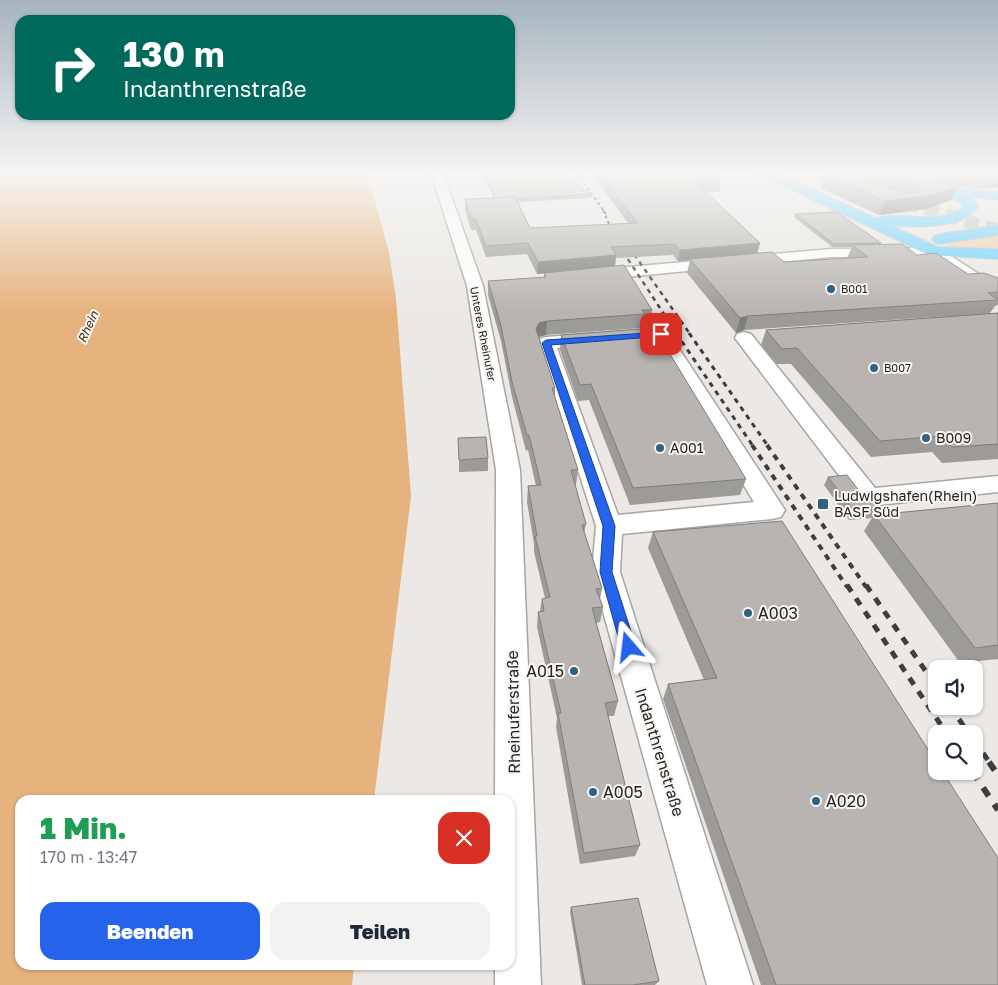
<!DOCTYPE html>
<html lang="de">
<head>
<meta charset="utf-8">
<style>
	body { margin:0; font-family:"Golos Text",sans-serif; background:#f2f2f3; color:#1f2937; height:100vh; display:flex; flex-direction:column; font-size:19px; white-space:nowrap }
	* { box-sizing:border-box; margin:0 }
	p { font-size:16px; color:#747a83 }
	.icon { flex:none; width:28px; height:28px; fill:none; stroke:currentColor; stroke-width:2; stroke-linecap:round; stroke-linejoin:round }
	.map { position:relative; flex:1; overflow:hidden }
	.sheet { position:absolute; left:15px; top:795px; width:500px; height:175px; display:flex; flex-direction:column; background:#fff; border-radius:15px; box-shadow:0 1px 4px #0004 }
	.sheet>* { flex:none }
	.banner { position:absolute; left:15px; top:15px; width:500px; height:105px; border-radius:15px; box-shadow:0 1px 4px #0004; background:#00695c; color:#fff; overflow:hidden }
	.controls { position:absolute; left:928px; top:660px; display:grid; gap:10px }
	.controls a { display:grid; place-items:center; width:55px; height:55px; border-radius:10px; background:#fff; box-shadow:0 1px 4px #0004; font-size:25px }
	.pin { position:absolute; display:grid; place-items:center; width:42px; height:42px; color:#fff; margin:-21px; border-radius:10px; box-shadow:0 2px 8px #0006 }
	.me { position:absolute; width:55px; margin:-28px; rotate:343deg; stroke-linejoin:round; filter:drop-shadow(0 0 4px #0008) }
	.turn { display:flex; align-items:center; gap:18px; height:105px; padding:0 25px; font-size:22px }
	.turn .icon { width:65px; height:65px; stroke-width:2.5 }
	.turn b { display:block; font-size:35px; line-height:42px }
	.round { display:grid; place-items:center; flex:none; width:52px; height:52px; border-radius:15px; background:#f2f2f3 }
	.headline { display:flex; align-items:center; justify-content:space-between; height:85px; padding:0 25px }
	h1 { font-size:30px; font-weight:800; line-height:38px; color:#1e9e55 }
	.action { display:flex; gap:10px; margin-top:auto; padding:10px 25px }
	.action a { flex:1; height:58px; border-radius:15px; background:#2563eb; color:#fff; font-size:20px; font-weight:800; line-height:58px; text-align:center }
	.action a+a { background:#f2f2f3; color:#1f2937 }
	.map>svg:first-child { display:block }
</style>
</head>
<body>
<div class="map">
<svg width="998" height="985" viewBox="0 0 998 985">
	<rect width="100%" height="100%" fill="#ebe8e5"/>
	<polygon fill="#f1ceab" points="998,232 998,252 962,250 937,241"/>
	<polygon fill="#e6b37f" points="0,173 367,173 389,252 396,299 411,496 374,800 20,800 20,965 354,965 352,985 0,985"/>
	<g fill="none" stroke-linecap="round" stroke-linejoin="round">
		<polyline stroke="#c4c1be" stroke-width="14" stroke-dasharray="14 7" stroke-linecap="butt" points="905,202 998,231"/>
		<defs>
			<g id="minor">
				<polygon points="431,173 443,173 483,286 520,470 541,985 495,985 495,965 510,965 510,800 495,800 496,470 467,286"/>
				<polygon points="935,248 940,249 982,276 998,282 998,293 970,282 932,257 831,257 594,280 588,278 586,275 588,272 594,270 831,249"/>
				<path d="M661,329L667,331L670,335L785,510L781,517L772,519L622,534L620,572L753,985H707L592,572L596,526L537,343L539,339L546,337ZM655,341L754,502L618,515L557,348Z"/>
				<polygon points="744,332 751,334 875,488 998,476 998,492 869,506 860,503 735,338 737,334"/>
			</g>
			<g id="major">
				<path d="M756,173H774L876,218C898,210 942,227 964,206L960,202L935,193L933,190L940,186L998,192V200L971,197L979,206C962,230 919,227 892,226L938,247L998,249V259L929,255Z"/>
				<polygon points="844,173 866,173 906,184 908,187 901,191 845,176"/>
				<polygon points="998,225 998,235 940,244 934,242 932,239 934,236 940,234"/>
			</g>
		</defs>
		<use href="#minor" stroke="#a8a5a2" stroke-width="3"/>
		<use href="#major" stroke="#c7c6c6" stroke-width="2"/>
		<use href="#minor" fill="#fff" fill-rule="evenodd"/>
		<use href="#major" fill="#66d1fe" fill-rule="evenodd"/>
		<g stroke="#3f3e3d" stroke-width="2" stroke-dasharray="3 3" stroke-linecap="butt">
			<polyline points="577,173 606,214"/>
			<polyline points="603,210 618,245"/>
		</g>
		<g stroke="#3f3e3d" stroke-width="2.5" stroke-dasharray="4.5 4.5" stroke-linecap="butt">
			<polyline points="618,244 677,334"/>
			<polyline points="629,247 690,334"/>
		</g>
		<g stroke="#3f3e3d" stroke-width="3" stroke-dasharray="5 5" stroke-linecap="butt">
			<polyline points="676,333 753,446"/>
			<polyline points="689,333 768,446"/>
		</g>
		<g stroke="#3f3e3d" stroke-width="4" stroke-dasharray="6 6" stroke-linecap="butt">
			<polyline points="752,445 847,587"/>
			<polyline points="767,445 866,587"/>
		</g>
		<g stroke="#3f3e3d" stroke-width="5" stroke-dasharray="8 8" stroke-linecap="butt">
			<polyline points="847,585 947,734"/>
			<polyline points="866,585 936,686"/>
			<polyline points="950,706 969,734"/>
			<polyline points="974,740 990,763"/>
		</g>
		<g stroke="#3f3e3d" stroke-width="6" stroke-dasharray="10 10" stroke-linecap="butt">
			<polyline points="989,762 998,775"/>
			<polyline points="972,771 998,810"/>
		</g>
	</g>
	<g fill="#9d9b98">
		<polygon points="482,173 560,173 592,194 592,198 518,202 530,228 628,223 591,173 712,173 721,182 719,192 706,192 760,243 757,253 784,262 847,258 852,247 832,247 794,217 795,214 881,243 880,245 917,255 968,274 998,278 998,305 995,306 990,313 998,313 998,459 942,463 932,452 871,457 791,364 777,364 761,345 766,330 949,316 744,330 736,333 687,273 690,260 678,261 673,255 616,258 615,266 652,310 650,324 643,324 642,328 546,335 539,337 555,388 555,398 578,470 576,485 575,485 586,524 584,533 602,588 600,599 603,607 600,622 596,623 618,701 614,716 608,716 640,845 635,856 580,864 556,727 557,718 537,627 538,612 540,611 542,599 545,598 534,552 534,544 527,502 528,486 536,486 528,450 526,451 512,397 501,341 488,295 488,281 544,278 544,273 537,274 527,254 486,257 476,230 471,230 465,210 465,199 494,198"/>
		<polygon points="865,173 998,173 998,187 986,189 955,186 957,186 951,200 927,209 879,215 820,188 824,175 863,180"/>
		<polygon points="561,335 746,479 740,495 630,505 589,400 578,401 560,350"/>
		<polygon points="488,458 488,471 459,472 459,460"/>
		<polygon points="828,477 863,496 879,509 875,515 998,503 998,659 960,663 864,531 872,518 849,520 824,485"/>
		<polygon points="653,532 998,985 761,985 663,699 668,684 704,680 648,548"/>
		<polygon points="571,907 659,981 655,985 582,985 570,912"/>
	</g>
	<g fill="#807e7c">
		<polygon points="998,176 998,187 986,189 992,177"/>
		<polygon points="957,186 951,200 927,209 879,215 885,201"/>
		<polygon points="760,243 757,254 678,261 680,250"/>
		<polygon points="616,255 615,267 537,274 538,262"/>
		<polygon points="748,316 744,330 736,333 740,318"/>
		<polygon points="547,321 546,335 538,337 536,329 539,323"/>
	</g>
	<g fill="#b7b4b1" stroke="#807e7c">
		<polygon points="484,173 560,173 592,194 516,199 515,197 495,198"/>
		<polygon points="600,173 712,173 721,182 696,183 760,243 680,250 675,244 611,247 616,255 538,262 528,243 486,246 476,219 471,219 465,199 515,197 530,228 637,223"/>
		<polygon points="839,173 911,194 920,188 917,183 882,173 913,173 925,176 957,186 933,195 885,201 824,175"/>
		<polygon points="958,173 998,173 998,176 992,177"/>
		<polygon points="837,212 881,243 834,244 795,214"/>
		<polygon points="902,244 917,255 936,253 968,274 984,273 998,278 998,292 988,293 998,300 748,316 740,318 690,259 772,252 784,262 868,257 852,245"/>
		<polygon points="624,265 652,310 642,310 645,314 547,321 539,323 536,329 555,388 552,388 578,470 571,470 586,524 582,525 602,588 596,589 603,607 592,608 618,701 605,703 640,845 584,853 558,713 561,713 538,612 544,611 542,599 550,597 535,536 537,536 528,486 541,485 529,435 527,435 512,382 501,326 488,281 546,277 544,273"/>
		<polygon points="998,313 998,444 953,447 942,436 880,441 797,348 782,349 766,330"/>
		<polygon points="654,328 746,479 633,488 591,384 580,385 561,335"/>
		<polygon points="486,437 488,458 459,460 458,438"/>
		<polygon points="847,475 863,496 870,498 879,509 854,511 828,477"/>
		<polygon points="998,503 998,645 975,648 874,515"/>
		<polygon points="782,521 936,762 936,771 942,771 998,858 998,985 776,985 668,684 717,678 653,532"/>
		<polygon points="638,898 659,981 633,985 585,985 571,907"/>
	</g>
	<linearGradient id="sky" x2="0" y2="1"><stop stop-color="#a7b4be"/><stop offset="0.56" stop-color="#f6f5f3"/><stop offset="1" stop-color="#f6f5f3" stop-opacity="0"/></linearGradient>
	<rect width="998" height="311" fill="url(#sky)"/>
	<polygon fill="#2563eb" stroke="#184099" points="661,332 664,333 664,336 551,345 615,526 612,572 636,647 634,652 629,654 624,652 621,647 600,572 603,526 542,343 546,340"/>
	<g fill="#316280" stroke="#f8f5f2" stroke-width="2">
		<circle cx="831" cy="289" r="5"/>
		<circle cx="874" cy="368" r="5"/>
		<circle cx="926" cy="438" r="5"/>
		<circle cx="660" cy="448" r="5"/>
		<rect x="817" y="498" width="12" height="12" rx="2.5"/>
		<circle cx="748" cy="613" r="5"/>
		<circle cx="574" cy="671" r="5"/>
		<circle cx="593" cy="792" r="5"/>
		<circle cx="816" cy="801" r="5"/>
	</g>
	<g text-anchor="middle" stroke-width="4" stroke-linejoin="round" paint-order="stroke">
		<g font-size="11" fill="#262524" stroke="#f8f5f2" text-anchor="start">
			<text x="841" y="293">B001</text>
			<text x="884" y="372">B007</text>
		</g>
		<g font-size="11" fill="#262524" stroke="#f8f5f2">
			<text transform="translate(483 334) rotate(79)" y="4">Unteres Rheinufer</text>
		</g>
		<g font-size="12" font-style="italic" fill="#3e2811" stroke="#f8f5f2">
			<text transform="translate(88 327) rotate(-66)" y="4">Rhein</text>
		</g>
		<g font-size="14" fill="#262524" stroke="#f8f5f2" text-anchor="start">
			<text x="936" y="443">B009</text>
			<text x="670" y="453">A001</text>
			<text x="834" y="501">Ludwigshafen(Rhein)<tspan x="834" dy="16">BASF Süd</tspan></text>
		</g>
		<g font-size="16" fill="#262524" stroke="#f8f5f2" text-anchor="start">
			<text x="758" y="619">A003</text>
			<text x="564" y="677" text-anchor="end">A015</text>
			<text x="603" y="798">A005</text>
			<text x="826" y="807">A020</text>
		</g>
		<g font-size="16" fill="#262524" stroke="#f8f5f2">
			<text transform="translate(513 712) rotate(-91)" y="6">Rheinuferstraße</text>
			<text transform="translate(660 752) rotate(73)" y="6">Indanthrenstraße</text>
		</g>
	</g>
</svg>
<div class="controls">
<a><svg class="icon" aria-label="sound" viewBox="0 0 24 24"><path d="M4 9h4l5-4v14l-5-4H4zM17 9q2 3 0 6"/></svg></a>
<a><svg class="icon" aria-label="search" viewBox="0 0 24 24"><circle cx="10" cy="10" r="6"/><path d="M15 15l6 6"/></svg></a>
</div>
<div class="pin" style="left:661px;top:334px;background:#d93025"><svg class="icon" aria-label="arrive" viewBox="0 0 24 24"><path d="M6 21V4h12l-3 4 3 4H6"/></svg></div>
<svg class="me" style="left:629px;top:647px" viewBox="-20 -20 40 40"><path d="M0-17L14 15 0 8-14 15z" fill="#2563eb" stroke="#fff" stroke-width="4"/></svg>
<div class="banner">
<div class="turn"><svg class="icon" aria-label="right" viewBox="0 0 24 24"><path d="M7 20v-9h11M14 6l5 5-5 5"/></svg><div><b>130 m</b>Indanthrenstraße</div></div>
</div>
<section class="sheet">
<div class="headline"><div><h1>1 Min.</h1><p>170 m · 13:47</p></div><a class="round" style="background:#d93025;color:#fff"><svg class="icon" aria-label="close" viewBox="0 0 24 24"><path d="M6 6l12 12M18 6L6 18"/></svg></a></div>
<div class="action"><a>Beenden</a><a>Teilen</a></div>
</section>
</div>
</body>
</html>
